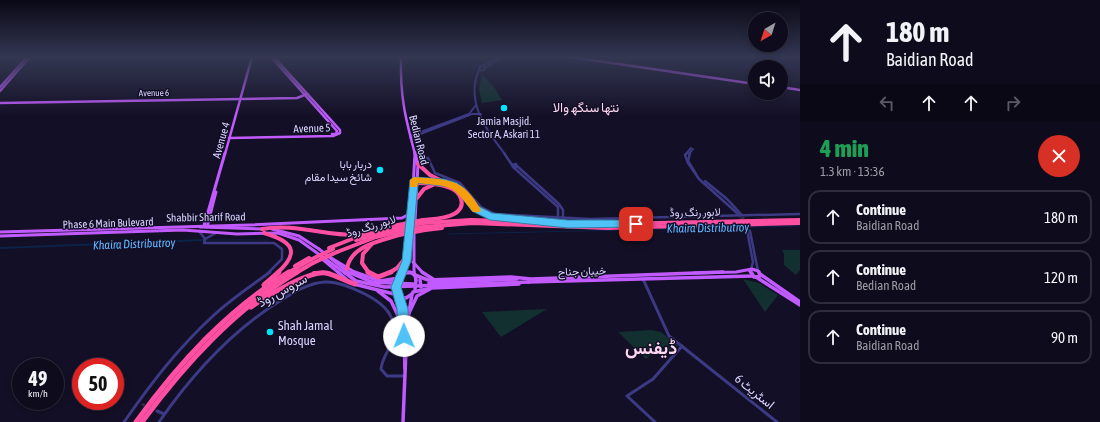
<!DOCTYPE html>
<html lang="en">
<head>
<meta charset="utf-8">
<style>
	body { margin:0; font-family:"Asap Condensed",Vazirmatn,sans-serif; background:#171425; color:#f1f3f6; height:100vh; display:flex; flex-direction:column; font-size:15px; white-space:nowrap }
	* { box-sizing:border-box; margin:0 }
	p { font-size:13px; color:#9b9ba3 }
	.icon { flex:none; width:22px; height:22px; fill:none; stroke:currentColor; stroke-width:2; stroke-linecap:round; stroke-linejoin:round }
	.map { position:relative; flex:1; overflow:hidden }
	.sheet { display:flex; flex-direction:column; background:#0e0b1c; width:300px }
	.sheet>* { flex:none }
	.guide { background:#0e0b1c; color:#f1f3f6; overflow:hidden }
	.needle { width:26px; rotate:219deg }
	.fabs { position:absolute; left:748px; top:12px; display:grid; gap:8px }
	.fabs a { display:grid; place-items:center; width:40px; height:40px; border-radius:50%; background:#0e0b1c; box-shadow:0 2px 6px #0003,0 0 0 1px #2e2b3b; font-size:20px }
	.speed { position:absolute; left:12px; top:358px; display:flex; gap:8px; font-size:20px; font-weight:700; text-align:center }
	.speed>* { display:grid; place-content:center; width:52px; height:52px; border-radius:50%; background:#0e0b1c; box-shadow:0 2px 6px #0003,0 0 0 1px #2e2b3b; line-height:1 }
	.speed small { font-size:10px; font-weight:400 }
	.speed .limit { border:6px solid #d22; background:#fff; color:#111 }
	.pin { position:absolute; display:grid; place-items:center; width:34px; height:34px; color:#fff; margin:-17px; border-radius:8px; box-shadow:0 2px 6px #0006 }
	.me { position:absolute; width:44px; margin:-22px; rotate:359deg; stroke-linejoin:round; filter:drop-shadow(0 0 3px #0008) }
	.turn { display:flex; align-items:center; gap:14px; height:84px; padding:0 20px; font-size:18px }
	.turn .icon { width:52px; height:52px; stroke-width:2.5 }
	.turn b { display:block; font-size:28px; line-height:34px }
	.lanes { display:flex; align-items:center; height:38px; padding:0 20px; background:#0003; justify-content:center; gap:20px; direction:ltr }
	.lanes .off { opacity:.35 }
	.round { display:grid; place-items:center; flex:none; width:42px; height:42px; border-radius:21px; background:#171425 }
	.head { display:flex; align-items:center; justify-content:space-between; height:68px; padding:0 20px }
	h1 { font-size:24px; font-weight:800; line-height:30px; color:#1e9e55 }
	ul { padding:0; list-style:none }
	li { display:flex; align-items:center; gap:12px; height:54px; margin:0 8px 6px; padding:0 12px; border:2px solid #2e2b3b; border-radius:12px }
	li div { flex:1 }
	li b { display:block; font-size:15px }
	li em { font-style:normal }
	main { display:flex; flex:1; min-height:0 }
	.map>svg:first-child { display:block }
</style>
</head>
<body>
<main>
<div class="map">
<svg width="800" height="422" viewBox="0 0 800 422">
	<rect width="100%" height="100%" fill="#130f26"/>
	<g fill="#12302f">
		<polygon points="482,74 494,87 502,100 482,103 479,89"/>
		<polygon points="782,250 800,250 800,270 796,275 784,265 784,254"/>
		<polygon points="743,279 759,283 778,295 765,312"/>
		<polygon points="547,309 501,337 482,312"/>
		<polygon points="651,330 661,332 678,346 671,353 661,346 646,359 618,332"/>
	</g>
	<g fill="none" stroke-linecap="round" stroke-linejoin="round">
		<g stroke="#0c2248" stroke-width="1">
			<polyline points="448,234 800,226"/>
			<polyline points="206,240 269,240"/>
		</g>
		<polyline stroke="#0c2248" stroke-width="2" points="0,248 204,240"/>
		<g stroke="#312d47" stroke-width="2.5" stroke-dasharray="2.5 1" stroke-linecap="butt">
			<polyline points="741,214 750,231"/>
			<polyline points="739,215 747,230"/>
		</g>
		<polyline stroke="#312d47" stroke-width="3" stroke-dasharray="3 1.5" stroke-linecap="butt" points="142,404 148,407"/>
		<g stroke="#3d3a85" stroke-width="2">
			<circle cx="482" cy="68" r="2.5"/>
			<polyline points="481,67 498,57"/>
			<polyline points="485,68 502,57"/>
			<path d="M479,70C465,101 486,130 505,154"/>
			<polyline points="410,136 469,114 476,105"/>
			<polyline points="410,138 472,114 481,114"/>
			<polyline points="686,154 691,148"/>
			<polyline points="689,154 693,149"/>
		</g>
		<g stroke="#3d3a85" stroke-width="2.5">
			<polyline points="504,153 512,165"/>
			<polyline points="687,153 685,155 688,163 699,179 738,214"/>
			<polyline points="690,153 688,161 696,174"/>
			<polyline points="415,156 428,158 435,173 460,183 481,207 495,214 590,219 800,214"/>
			<polygon points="516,164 517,167 513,167 512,165"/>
			<polyline points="517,166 559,204 563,210 563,218"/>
			<polyline points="513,167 558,207 558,218"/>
			<polyline points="705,181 727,199 741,214"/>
			<polyline points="747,230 753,262 751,269"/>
			<polyline points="199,231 205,239"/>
			<polyline points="750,231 758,271"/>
			<polyline points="216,233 205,239 204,243 274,243 282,249 282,259 268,273"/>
		</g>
		<g stroke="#3d3a85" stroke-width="3">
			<polyline points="643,279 669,336 777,422"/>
			<polyline points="283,294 286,297"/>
			<polyline points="157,411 164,414"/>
			<path d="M124,422C152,382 178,348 214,315C231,299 251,286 270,272"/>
			<path d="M159,422C193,373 232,330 283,299C296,291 309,283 325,282C338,281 353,288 365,294C380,302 393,311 394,329C395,345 382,355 381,369L387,376H405"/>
			<polyline points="655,422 627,396 653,379 682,346"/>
		</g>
		<g stroke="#c25bff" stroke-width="2.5">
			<polyline points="271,57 337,131 336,134 332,134"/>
			<path d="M401,57C400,96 405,117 415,154"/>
			<polyline points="571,57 755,84"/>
			<polyline points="0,87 27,57"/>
			<polyline points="781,87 800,90"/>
			<polyline points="0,91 30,57"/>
			<polyline points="0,103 297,98 307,94"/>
			<polyline points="229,138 333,136 340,133 340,130 274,57"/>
			<polyline points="225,154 252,57"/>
			<polyline points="415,154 415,152"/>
		</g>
		<g stroke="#c25bff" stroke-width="3">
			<polyline points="415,153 418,164 415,222"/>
			<polyline points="411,223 415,153"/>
			<polyline points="204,226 225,153"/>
			<polyline points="200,227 264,229"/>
			<polyline points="207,227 216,192"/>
			<polyline points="272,229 299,236 319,249"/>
			<polyline points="0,232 250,225 402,218 411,213"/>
			<polyline points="414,232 414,273"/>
			<polyline points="0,236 183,230 237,234 278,233 299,240 345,273"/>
			<polyline points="319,249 349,273"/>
			<polyline points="328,256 356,273"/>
			<polyline points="321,258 339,273"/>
			<polyline points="413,262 423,273"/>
			<polyline points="749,270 751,273"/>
			<polyline points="401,273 406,261 410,232"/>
			<polyline points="404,273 413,273"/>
			<polyline points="694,273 736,272 752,269 758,271 759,273"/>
		</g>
		<g stroke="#c25bff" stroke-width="3.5">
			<polyline points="338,272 347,280"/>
			<polyline points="344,272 356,281 385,287 529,282"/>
			<polyline points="348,272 372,282 413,284"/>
			<polyline points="354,272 380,281 399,278"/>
			<polyline points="410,272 415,275 416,280"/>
			<polyline points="414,272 414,275"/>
			<polyline points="422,272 433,279"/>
			<polyline points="751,272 754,277 760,276 759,272"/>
			<polyline points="760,274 800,302"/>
			<polyline points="402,275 408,272"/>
			<polyline points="415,275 428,280 511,277 531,279 723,272"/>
			<polyline points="400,277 402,272"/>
			<polyline points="756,277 800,305"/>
			<polyline points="528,282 753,276"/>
			<polyline points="429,283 517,279"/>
			<polyline points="354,284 398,295"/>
			<polyline points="378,291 391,301 402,324"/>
			<polyline points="413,292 432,288 519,284"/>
			<polyline points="399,296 403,315 405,369"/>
			<polyline points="399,297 406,298 412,294"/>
			<polyline points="409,313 417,296 430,289"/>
			<polyline points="403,422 407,325 412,294"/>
		</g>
		<g stroke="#ff4fa3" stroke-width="4">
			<polyline points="418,164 430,175 440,180"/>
			<path d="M414,180C427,181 442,178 454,185C462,189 465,197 470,204C482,220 504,218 522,219"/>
			<path d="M414,183C425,183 437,183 448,187C461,191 468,206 454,214C445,219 433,219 423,220"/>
			<polyline points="417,198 424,189 433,185"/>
			<polyline points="423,223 471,220 609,224 800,220"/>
			<polyline points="424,227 473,223 607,228 800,223"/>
			<path d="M262,229C296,223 328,237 362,235"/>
			<polyline points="425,230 442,228"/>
			<path d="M264,233C291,241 302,251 277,273"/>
			<polyline points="356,240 400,228"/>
			<polyline points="329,248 362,235 398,225"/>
			<polyline points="337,252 376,237 401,231"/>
			<polyline points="295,266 309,258"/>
			<path d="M347,269C350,246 380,241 399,235"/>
			<polyline points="288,273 310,260"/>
			<polyline points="296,273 313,263"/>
			<polyline points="314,273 328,273"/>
			<polyline points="369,273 362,263 363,254 371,245"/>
			<polyline points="389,273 397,268 407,256"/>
		</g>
		<g stroke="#ff4fa3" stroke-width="5">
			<polyline points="368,272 378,277 391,272"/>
			<polyline points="264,285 279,272"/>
			<path d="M251,307C265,297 310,270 326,273C336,275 345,281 355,284"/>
			<path d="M136,422C179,363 227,310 289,272"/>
			<path d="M142,422C185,364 234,310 297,272"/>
		</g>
		<g stroke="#c25bff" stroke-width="3.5">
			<polyline points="420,280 421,287"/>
			<polyline points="392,288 393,282"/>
			<polyline points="415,289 416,280"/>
			<polyline points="396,290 397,281"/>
		</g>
		<g stroke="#ff4fa3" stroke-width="4">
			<polyline points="398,225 423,220"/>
			<polyline points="400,228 423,223"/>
			<polyline points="401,231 424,227"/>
			<polyline points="399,235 425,230"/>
			<polyline points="310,260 333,249"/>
			<polyline points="313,263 337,252"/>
		</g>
	</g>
	<linearGradient id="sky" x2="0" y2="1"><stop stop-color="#0a0815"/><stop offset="0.49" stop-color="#333752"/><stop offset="1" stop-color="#333752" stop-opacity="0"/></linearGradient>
	<rect width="800" height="116" fill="url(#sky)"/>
	<polygon fill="#4fc3f7" stroke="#337fa1" points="414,177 444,179 457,183 465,189 478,206 492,213 568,220 636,220 641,224 636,227 568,228 490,220 472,211 459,194 451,187 418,183 411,261 401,287 408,309 409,336 408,340 404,341 400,340 398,336 397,309 391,287 402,261 410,180"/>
	<path fill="#f59e0b" d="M414,177C447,180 463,177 481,210L480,212H473C451,184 453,187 418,183L417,187H410V180Z"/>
	<g fill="#00e5ff" stroke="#130f26" stroke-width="1.5">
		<circle cx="504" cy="108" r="4"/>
		<circle cx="380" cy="170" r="4"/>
		<circle cx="270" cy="332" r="4"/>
	</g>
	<g text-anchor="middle" stroke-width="3" stroke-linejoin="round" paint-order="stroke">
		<g font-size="9" fill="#d9d4ff" stroke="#130f26">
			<text transform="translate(154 93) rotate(-1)" y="3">Avenue 6</text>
		</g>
		<g font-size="11" fill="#d9d4ff" stroke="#130f26">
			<text x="504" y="125">Jamia Masjid.<tspan x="504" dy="13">Sector A, Askari 11</tspan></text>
			<text x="372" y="168" text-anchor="end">دربار بابا<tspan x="372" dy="13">شائخ سیدا مقام</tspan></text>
		</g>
		<g font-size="11" fill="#d9d4ff" stroke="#130f26">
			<text transform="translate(312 128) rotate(-2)" y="4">Avenue 5</text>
			<text transform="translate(221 140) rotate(-74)" y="4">Avenue 4</text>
			<text transform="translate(419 140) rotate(76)" y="4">Bedian Road</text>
			<text transform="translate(695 212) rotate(-1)" y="4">لاہور رنگ روڈ</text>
			<text transform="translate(206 217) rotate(-1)" y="4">Shabbir Sharif Road</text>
			<text transform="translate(108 223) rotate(-2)" y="4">Phase 6 Main Bulevard</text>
			<text transform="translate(371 226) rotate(-17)" y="4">لاہور رنگ روڈ</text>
			<text transform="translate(582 271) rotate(-2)" y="4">خیبان جناح</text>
		</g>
		<g font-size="12" font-style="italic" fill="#62b6ff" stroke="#130f26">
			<text transform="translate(708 228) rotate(-1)" y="4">Khaira Distributroy</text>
			<text transform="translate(134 244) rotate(-2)" y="4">Khaira Distributroy</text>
		</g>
		<g font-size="13" fill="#ffd6f0" stroke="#130f26">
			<text x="586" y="112">نتھا سنگھ والا</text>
		</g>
		<g font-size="13" fill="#d9d4ff" stroke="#130f26">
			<text transform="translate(282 290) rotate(-29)" y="5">سروس روڈ</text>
			<text transform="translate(755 391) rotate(39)" y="5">اسٹریٹ 6</text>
		</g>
		<g font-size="13" fill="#d9d4ff" stroke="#130f26" text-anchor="start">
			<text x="278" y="330">Shah Jamal<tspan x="278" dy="15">Mosque</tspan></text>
		</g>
		<g font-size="18" font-weight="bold" fill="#ffd6f0" stroke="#130f26">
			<text x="651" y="354">ڈیفنس</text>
		</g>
	</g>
</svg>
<div class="fabs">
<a><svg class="needle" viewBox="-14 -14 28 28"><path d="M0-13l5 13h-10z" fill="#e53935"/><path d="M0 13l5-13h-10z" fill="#9b9ba3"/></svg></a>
<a><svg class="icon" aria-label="sound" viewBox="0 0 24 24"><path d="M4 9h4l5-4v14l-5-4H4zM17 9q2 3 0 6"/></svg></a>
</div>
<div class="speed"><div>49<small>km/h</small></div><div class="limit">50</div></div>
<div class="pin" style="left:636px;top:224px;background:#d93025"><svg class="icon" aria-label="arrive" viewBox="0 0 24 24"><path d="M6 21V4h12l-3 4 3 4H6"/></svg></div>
<svg class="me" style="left:404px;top:336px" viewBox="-20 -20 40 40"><circle r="19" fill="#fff"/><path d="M0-13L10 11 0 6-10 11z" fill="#4fc3f7"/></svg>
</div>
<section class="sheet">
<div class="guide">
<div class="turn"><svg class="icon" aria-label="ahead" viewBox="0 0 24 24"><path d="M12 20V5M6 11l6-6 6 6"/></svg><div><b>180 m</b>Baidian Road</div></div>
<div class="lanes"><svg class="icon off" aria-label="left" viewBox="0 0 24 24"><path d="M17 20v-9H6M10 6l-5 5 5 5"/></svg><svg class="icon" aria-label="ahead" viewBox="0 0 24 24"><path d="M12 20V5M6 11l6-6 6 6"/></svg><svg class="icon" aria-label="ahead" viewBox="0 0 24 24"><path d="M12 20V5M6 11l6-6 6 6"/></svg><svg class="icon off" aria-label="right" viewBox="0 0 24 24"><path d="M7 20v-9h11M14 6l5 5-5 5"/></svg></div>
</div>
<div class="head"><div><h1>4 min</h1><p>1.3 km · 13:36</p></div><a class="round" style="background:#d93025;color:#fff"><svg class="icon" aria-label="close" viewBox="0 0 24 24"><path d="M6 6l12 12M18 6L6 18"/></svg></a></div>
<ul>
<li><svg class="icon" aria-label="ahead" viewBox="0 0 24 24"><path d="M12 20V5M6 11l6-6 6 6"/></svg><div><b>Continue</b><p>Baidian Road</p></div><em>180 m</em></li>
<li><svg class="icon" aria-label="ahead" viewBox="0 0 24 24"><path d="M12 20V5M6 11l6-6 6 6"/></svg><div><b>Continue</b><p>Bedian Road</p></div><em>120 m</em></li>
<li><svg class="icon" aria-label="ahead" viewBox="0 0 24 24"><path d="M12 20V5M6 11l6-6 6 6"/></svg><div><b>Continue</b><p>Baidian Road</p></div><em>90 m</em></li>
</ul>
</section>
</main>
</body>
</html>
